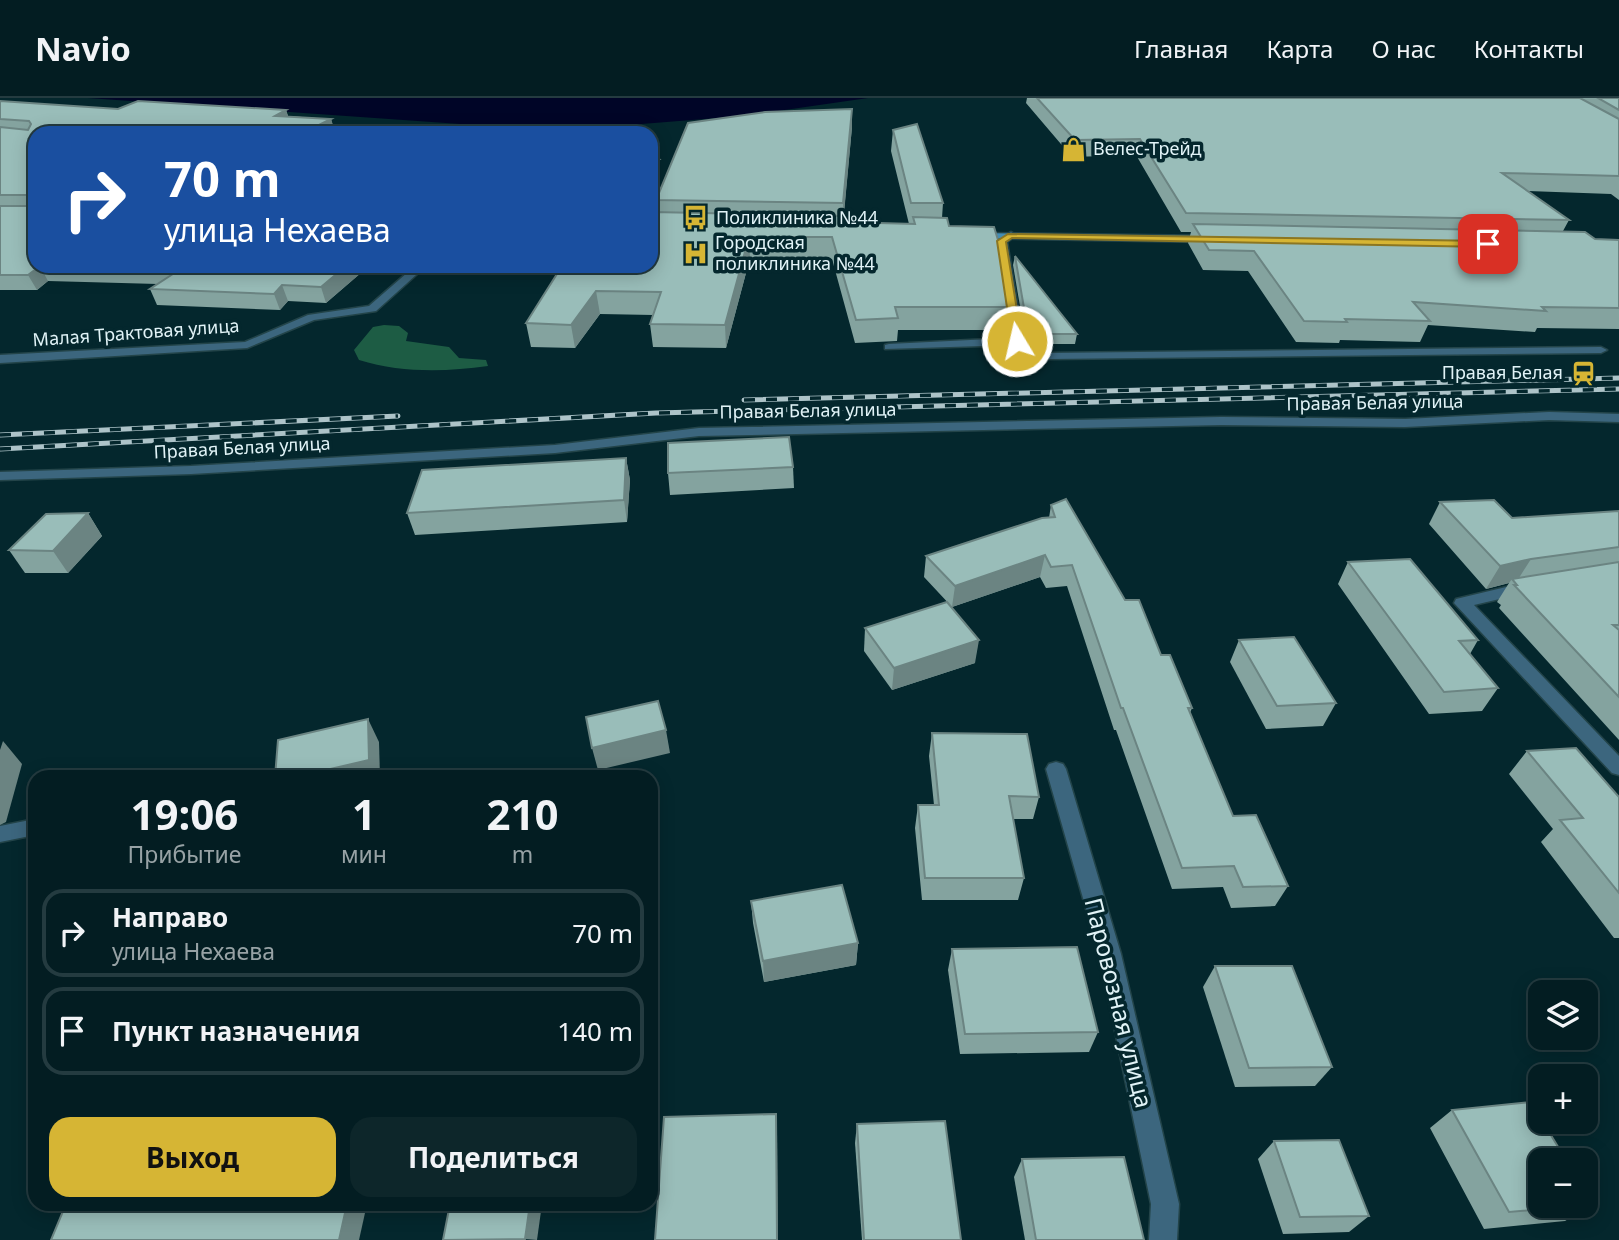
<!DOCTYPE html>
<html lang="ru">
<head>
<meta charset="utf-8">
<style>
	body { margin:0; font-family:"Noto Sans",sans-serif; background:#0d262a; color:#f1f3f6; height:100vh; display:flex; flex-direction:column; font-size:26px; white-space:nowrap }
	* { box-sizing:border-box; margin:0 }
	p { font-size:23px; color:#97a2a5 }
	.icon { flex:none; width:38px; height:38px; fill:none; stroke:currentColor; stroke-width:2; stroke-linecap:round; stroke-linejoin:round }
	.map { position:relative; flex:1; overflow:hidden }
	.details { position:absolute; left:28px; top:672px; width:630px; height:441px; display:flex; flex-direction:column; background:#031d22; border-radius:21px; box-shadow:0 4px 18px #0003,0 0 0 2px #243b40 }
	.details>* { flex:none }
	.hud { position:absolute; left:28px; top:28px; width:630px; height:147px; border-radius:21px; box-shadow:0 4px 18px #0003,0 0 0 2px #243b40; background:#1a4fa0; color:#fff; overflow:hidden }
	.controls { position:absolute; left:1528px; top:882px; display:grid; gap:14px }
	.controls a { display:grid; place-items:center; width:70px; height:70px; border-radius:14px; background:#031d22; box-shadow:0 4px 18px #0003,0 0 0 2px #243b40; font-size:35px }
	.pin { position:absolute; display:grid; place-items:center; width:60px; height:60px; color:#fff; margin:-30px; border-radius:14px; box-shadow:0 4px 10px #0006 }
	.me { position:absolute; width:77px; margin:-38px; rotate:351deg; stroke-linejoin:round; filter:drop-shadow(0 0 5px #0008) }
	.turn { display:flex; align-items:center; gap:24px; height:147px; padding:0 21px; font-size:32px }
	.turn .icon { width:91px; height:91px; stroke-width:2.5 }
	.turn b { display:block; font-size:49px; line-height:60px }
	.eta { display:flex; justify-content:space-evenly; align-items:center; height:119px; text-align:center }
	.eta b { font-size:42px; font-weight:700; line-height:49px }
	.button { display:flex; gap:14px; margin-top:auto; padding:14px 21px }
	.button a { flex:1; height:80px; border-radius:21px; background:#d6b534; color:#111; font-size:28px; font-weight:700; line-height:80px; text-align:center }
	.button a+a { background:#0d262a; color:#f1f3f6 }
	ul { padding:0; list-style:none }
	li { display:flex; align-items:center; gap:21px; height:88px; margin:0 14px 10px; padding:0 7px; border:4px solid #243b40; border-radius:21px }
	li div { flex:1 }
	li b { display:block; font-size:26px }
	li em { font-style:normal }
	header { display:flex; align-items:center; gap:42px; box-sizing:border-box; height:98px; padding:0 35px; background:#031d22; border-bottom:2px solid #243b40 }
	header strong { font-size:33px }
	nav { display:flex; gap:38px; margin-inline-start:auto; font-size:24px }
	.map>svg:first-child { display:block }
</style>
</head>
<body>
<header>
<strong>Navio</strong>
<nav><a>Главная</a><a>Карта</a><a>О нас</a><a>Контакты</a></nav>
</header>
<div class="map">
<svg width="1619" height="1142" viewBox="0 0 1619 1142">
	<rect width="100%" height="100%" fill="#04272d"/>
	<path fill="#1d5c44" d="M384,227L399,228L408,235L406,243L449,249L459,260L486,262L488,268C445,274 401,275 359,262L354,252L373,229Z"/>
	<polygon fill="#000527" points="88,0 868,0 742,18 591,30 533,31"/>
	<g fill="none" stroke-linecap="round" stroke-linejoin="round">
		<defs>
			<g id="street">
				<polygon points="651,44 657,44 658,46 651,48"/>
				<polygon points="1011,134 1016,137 1007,144 1023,242 1032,252 1050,255 1601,249 1607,252 1601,255 1050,261 1024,257 1014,247 885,251 885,247 889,246 1011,240 997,143"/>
				<polygon points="415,168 426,168 376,213 314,222 247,250 0,265 0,257 245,244 308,217 369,208"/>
				<polygon points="1549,314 1619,316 1619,324 1549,322 1405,329 1221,327 699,338 555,355 191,376 0,382 0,374 191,368 555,347 699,330 1221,319 1405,321"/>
				<polygon points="1527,484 1535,489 1533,493 1474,507 1619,658 1619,677 1612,675 1454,505 1456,501"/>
				<polygon points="1056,664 1063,666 1066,671 1121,856 1179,1106 1177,1142 1149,1142 1151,1106 1099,856 1046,671 1049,666"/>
				<polygon points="35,721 35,737 0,744 0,728"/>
			</g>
			<polygon id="secondary" points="970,135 1211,138 1216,141 1211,144 973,140 968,137"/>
		</defs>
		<use href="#street" stroke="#234449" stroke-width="3"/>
		<use href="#secondary" stroke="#234449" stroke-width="3"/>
		<use href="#street" fill="#3c667e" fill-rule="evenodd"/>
		<use href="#secondary" fill="#458db3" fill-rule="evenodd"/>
		<defs>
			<g id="rail">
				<polyline points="744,302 1619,280"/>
				<polyline points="0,337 398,318"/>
				<polyline points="0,351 656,315 1619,291"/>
			</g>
		</defs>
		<use href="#rail" stroke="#adc3c8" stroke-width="5"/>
		<use href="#rail" stroke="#04272d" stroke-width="3.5" stroke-dasharray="11" stroke-linecap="butt"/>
	</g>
	<g fill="#84a39f">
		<polygon points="1027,0 1619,0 1619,102 1611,96 1528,93 1569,122 1563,133 1595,141 1619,142 1619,231 1537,230 1535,234 1428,227 1420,244 1340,242 1339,245 1296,244 1248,173 1203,172 1188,145 1191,134 1181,134 1136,57 1072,59 1026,5"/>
		<polygon points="0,3 118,11 286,12 288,18 331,21 333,29 497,35 553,29 554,35 35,35 35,168 408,168 399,176 362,174 326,205 288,203 280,212 157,207 150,191 158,186 48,183 37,192 0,192"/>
		<polygon points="852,29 843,124 909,126 891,53 893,32 943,105 942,120 1011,209 1007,232 898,232 897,243 855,245 832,161 750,160 726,250 653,249 650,226 653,217 600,216 575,250 531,249 526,225 651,168 658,114 656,102"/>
		<polygon points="1015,158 1077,236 1075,246 1031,246 1022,220 1013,167"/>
		<polygon points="626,360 630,382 627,424 415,437 407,415"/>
		<polygon points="793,369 794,390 670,397 668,375"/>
		<polygon points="1440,404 1512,420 1619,413 1619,642 1499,510 1501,507 1497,504 1509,485 1486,491 1429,426"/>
		<polygon points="1051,407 1125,502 1161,557 1192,610 1190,615 1233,718 1288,788 1275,808 1231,810 1223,789 1172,791 1116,632 1114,632 1067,488 1046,490 1040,479 952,509 924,479 926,458 1049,420"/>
		<polygon points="88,415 102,438 68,475 25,475 9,452"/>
		<polygon points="1348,464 1478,542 1470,556 1498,590 1482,613 1429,616 1338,486"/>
		<polygon points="865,530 975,565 892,592 864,553"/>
		<polygon points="1239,542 1336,605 1323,628 1266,631 1230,564"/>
		<polygon points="932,635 1039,699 1033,721 1013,721 1024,780 1018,802 922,802 915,730 918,707 934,707 929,658"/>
		<polygon points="1527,653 1619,699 1619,840 1614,840 1541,744 1553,731 1509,676"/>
		<polygon points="751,803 858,845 856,867 764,884 753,825"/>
		<polygon points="952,851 1098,934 1089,954 960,956 948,872"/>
		<polygon points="1215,868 1332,969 1315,988 1235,989 1203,889"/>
		<polygon points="1452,1012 1540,1108 1586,1108 1586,1094 1593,1106 1565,1123 1484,1131 1430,1030"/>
		<polygon points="857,1026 961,1142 862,1142 855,1045"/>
		<polygon points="1274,1043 1369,1118 1349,1134 1283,1136 1258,1061"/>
		<polygon points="1022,1061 1144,1142 1025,1142 1014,1079"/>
	</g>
	<g fill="#6b8482">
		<polygon points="852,11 852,29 843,127 843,105"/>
		<polygon points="286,12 290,24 275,18"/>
		<polygon points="331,21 335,33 317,28"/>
		<polygon points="553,29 554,35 545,35"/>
		<polygon points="659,61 660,71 651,72 651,62"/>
		<polygon points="749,139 750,160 726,250 725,227"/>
		<polygon points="40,168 48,183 37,192 28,177"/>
		<polygon points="346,168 360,168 362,174 326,205 321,189"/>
		<polygon points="396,168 408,168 399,176"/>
		<polygon points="282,187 288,203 280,212 274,196"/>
		<polygon points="596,193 600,216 575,250 571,227"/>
		<polygon points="626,360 630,382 627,424 624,402"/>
		<polygon points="88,415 102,438 68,475 53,453"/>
		<polygon points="1045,457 1040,479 952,509 955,488"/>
		<polygon points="1531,461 1517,483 1512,481 1509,485 1486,491 1500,468"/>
		<polygon points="979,542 975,565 892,592 894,570"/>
		<polygon points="368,621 379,644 380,679 296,679"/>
		<polygon points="666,632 670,655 598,672 592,650"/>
		<polygon points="3,643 22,666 6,724 0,727 0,652"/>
		<polygon points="858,845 856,867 764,884 763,863"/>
		<polygon points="776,1016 777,1034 778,1142 777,1142"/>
		<polygon points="347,1106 367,1106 359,1142 339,1142"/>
		<polygon points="530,1106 542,1106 537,1142 525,1141"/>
	</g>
	<g fill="#99bdb9" stroke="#6b8482" stroke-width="2">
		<polygon points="1037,0 1580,0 1619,21 1619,78 1502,75 1569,122 1186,115 1140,41 1075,42"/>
		<polygon points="1598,0 1619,0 1619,12"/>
		<polygon points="0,3 118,11 138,3 286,12 275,18 331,21 317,28 497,35 553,29 545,35 35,35 35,168 40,168 28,177 0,177 0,108 28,108 30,105 30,97 0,97 0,29 28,32 31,26 29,23 0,21"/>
		<polygon points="852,11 843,105 656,102 688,25 765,14"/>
		<polygon points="917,26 943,105 911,105 893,32"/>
		<polygon points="619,29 626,35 577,35"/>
		<polygon points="651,55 659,61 651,62"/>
		<polygon points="652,114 842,118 841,124 915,126 913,119 947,120 949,128 994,129 1002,155 1011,209 895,209 898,220 856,222 832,139 749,139 725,227 650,226 661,194 596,193 571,227 526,225 562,168 651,168 651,117"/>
		<polygon points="1193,126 1585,134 1595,141 1619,142 1619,210 1542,209 1546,213 1413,204 1430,223 1345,221 1347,224 1304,223 1254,153 1209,152"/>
		<polygon points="1015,158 1077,236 1032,236 1024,210"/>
		<polygon points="46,168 346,168 321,189 282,187 274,196 150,191 179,172"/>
		<polygon points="789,339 793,369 668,375 668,345"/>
		<polygon points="626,360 624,402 407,415 422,372"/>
		<polygon points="1066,401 1125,502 1139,502 1161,557 1170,557 1192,610 1188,610 1233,718 1256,717 1288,788 1243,789 1234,768 1182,770 1123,610 1121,610 1072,467 1051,469 1045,457 955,488 926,458 1042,420 1055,419 1051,407"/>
		<polygon points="1494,402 1512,420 1619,413 1619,449 1531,461 1500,468 1440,404"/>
		<polygon points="88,415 53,453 9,452 46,416"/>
		<polygon points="1410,461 1478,542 1459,543 1498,590 1444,594 1348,464"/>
		<polygon points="1619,464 1619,527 1613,527 1619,532 1619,599 1514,487 1517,487 1512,481"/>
		<polygon points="947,504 979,542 894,570 865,530"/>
		<polygon points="1294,539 1336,605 1277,608 1239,542"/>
		<polygon points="658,603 666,632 592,650 586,619"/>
		<polygon points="368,621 369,662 296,679 275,679 278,642"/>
		<polygon points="932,635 1027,636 1039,699 1009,698 1024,780 925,780 918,707 939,707"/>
		<polygon points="1576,650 1619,699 1619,795 1560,722 1583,720 1527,653"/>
		<polygon points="842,787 858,845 763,863 751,803"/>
		<polygon points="1077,849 1098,934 965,936 952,851"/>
		<polygon points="1215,868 1292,868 1332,969 1249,970"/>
		<polygon points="1531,1004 1540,1019 1540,1024 1543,1024 1566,1062 1540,1062 1540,1108 1576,1108 1509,1114 1452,1012"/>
		<polygon points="776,1016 777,1142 655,1142 664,1019"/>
		<polygon points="945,1023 961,1142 864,1142 857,1026"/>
		<polygon points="1339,1042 1369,1118 1300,1119 1274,1043"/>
		<polygon points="1124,1059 1144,1142 1036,1142 1022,1061"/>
		<polygon points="1586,1094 1593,1106 1586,1107"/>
		<polygon points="66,1106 347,1106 339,1142 51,1142"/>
		<polygon points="450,1106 530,1106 525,1141 443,1142"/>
	</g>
	<polygon fill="#d6b534" stroke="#8b7622" stroke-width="2" points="1008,136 1488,143 1492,146 1488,149 1012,140 1006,144 1022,243 1017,246 1012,243 997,143"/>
	<defs>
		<symbol id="shop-bare" viewBox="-9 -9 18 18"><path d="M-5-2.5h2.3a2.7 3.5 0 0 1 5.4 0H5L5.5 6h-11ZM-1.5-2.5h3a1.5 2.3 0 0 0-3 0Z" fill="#d6b534" stroke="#04272d" stroke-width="2.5" paint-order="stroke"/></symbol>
		<symbol id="bus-bare" viewBox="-9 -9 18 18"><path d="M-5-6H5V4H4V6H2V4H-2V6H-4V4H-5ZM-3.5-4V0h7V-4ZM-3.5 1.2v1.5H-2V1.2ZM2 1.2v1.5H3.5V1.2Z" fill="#d6b534" stroke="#04272d" stroke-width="2.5" paint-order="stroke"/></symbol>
		<symbol id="hospital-bare" viewBox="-9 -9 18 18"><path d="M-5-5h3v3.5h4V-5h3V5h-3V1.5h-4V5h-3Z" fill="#d6b534" stroke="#04272d" stroke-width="2.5" paint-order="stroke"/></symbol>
		<symbol id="station-bare" viewBox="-9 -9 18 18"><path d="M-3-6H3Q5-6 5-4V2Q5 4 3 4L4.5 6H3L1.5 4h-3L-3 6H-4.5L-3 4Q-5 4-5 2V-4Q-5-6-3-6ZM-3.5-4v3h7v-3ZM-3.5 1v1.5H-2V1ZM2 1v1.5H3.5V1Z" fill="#d6b534" stroke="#04272d" stroke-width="2.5" paint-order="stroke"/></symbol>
	</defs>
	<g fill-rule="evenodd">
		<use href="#shop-bare" x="1056" y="34" width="35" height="35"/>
		<use href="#bus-bare" x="678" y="102" width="35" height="35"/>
		<use href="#hospital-bare" x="678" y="138" width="35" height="35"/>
		<use href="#station-bare" x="1566" y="258" width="35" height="35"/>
	</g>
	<g text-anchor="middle" stroke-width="7" stroke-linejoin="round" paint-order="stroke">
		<g font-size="18" fill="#e1f3f7" stroke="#04272d" text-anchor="start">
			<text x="1093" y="57">Велес-Трейд</text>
			<text x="716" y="126">Поликлиника №44</text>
			<text x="715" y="151">Городская<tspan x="715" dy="21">поликлиника №44</tspan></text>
			<text x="1563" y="281" text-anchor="end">Правая Белая</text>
		</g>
		<g font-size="18" fill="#e1f3f7" stroke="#04272d">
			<text transform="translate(136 235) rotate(-4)" y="6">Малая Трактовая улица</text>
			<text transform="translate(1375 305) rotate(-1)" y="6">Правая Белая улица</text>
			<text transform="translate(808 313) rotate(-1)" y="6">Правая Белая улица</text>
			<text transform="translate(242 350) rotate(-3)" y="6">Правая Белая улица</text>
		</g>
		<g font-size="24" fill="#e1f3f7" stroke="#04272d">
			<text transform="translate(1118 905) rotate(76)" y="8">Паровозная улица</text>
		</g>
	</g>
</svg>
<div class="controls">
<a><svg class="icon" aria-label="layers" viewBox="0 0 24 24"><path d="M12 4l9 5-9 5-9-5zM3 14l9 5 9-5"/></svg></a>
<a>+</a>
<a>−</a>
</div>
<div class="pin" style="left:1488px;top:146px;background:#d93025"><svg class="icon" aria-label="arrive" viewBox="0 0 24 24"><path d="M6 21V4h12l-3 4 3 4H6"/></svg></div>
<svg class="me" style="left:1017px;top:243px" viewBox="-20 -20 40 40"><circle r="17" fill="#d6b534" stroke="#fff" stroke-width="3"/><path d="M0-11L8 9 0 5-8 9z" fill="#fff"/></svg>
<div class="hud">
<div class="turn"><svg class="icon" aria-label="right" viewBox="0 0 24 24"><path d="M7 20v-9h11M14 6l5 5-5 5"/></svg><div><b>70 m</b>улица Нехаева</div></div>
</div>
<section class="details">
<div class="eta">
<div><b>19:06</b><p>Прибытие</p></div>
<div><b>1</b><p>мин</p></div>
<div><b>210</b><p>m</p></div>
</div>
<ul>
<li><svg class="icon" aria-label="right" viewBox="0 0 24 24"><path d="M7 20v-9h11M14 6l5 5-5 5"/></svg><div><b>Направо</b><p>улица Нехаева</p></div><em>70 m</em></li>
<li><svg class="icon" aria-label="arrive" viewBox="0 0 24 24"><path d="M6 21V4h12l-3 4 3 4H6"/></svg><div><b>Пункт назначения</b></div><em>140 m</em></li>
</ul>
<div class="button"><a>Выход</a><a>Поделиться</a></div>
</section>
</div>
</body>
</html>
